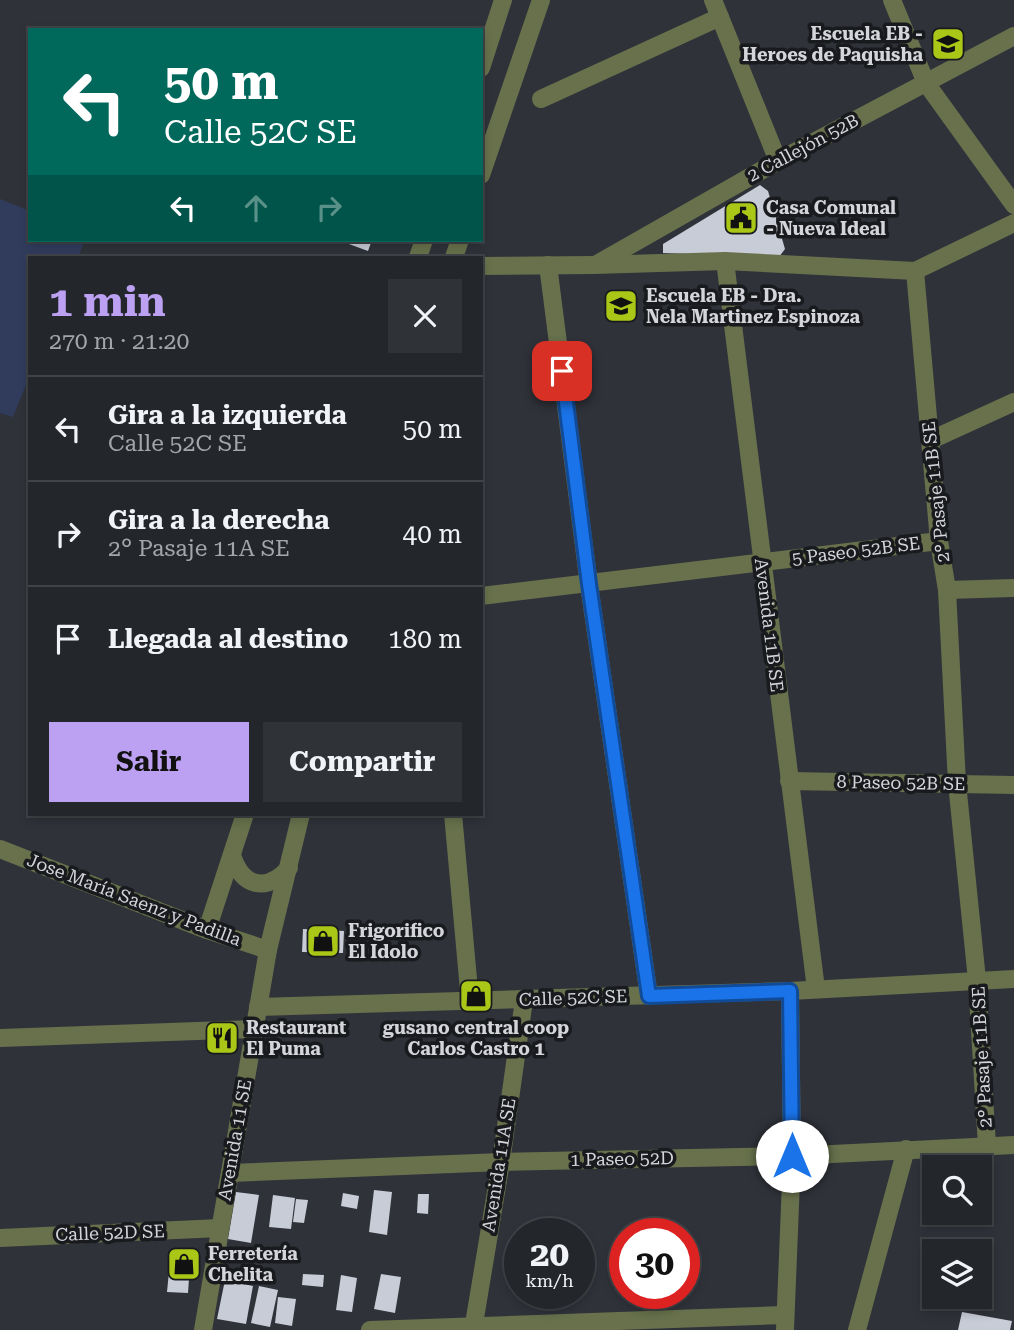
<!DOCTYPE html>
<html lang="es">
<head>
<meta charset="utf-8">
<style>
	body { margin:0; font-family:"Roboto Serif",serif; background:#2f3237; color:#f1f3f6; height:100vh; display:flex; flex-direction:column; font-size:26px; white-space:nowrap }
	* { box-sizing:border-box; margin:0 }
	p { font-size:23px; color:#a3a5a9 }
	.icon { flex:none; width:38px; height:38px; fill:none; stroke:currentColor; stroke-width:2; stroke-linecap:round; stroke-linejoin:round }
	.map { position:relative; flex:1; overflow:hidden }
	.side { position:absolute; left:28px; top:256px; width:455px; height:560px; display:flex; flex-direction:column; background:#23262b; border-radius:0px; box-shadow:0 4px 10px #0003,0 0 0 2px #404347 }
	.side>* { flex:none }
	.guide { position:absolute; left:28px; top:28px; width:455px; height:214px; border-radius:0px; box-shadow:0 4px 10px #0003,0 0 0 2px #404347; background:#00695c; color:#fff; overflow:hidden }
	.buttons { position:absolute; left:922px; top:1155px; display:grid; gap:14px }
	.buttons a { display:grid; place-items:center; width:70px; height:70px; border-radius:0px; background:#23262b; box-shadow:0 4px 10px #0003,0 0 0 2px #404347; font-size:35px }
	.speed { position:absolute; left:504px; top:1218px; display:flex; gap:14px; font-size:35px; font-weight:700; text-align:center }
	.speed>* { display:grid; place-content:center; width:91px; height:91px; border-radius:50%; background:#23262b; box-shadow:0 4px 10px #0003,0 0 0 2px #404347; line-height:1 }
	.speed small { font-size:18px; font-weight:400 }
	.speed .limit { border:10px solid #d22; background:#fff; color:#111 }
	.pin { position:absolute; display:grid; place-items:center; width:60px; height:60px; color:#fff; margin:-30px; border-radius:14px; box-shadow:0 4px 10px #0006 }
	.me { position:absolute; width:77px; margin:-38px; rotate:0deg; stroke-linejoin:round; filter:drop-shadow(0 0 5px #0008) }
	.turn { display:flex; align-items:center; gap:24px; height:147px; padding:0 21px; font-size:32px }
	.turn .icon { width:91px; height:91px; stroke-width:2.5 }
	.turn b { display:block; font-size:49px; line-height:60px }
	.lanes { display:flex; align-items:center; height:66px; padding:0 21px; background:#0003; justify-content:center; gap:35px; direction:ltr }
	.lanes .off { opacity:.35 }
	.round { display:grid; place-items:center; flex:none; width:74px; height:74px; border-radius:0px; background:#2f3237 }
	.head { display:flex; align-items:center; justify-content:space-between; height:119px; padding:0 21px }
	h1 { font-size:42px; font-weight:700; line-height:52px; color:#bca0f2 }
	.action { display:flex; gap:14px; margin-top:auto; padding:14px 21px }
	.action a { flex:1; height:80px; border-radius:0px; background:#bca0f2; color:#111; font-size:28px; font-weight:700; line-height:80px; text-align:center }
	.action a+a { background:#2f3237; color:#f1f3f6 }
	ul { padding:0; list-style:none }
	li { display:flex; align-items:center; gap:21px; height:105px; padding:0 21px; border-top:2px solid #404347 }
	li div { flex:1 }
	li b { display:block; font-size:26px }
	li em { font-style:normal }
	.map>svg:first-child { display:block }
</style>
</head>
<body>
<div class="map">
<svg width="1014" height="1330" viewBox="0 0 1014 1330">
	<rect width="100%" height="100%" fill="#2f3239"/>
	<polygon fill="#313c5d" points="0,199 30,211 30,240 85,240 78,257 30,257 30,375 13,417 0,413"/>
	<g fill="#c8ccd6">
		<polygon points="760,185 768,191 785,249 779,257 663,253 663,244"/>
		<polygon points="338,240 372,240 368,251"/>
		<polygon points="303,929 344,931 343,953 302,952"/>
		<polygon points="374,1190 392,1192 387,1235 369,1232"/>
		<polygon points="236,1192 259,1195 251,1243 228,1239"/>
		<polygon points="343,1193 359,1196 357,1209 341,1206"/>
		<polygon points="418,1194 429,1194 428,1214 417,1213"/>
		<polygon points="273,1195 295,1198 291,1229 269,1227"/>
		<polygon points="296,1199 308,1200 304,1223 293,1222"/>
		<polygon points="171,1251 191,1252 188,1293 167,1292"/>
		<polygon points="303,1274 324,1275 323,1287 302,1285"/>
		<polygon points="381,1274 401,1277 395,1313 374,1309"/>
		<polygon points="341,1275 357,1278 352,1312 336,1310"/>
		<polygon points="225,1280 253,1286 246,1324 217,1319"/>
		<polygon points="259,1286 278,1290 270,1327 251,1323"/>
		<polygon points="278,1297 296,1299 292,1326 275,1323"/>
		<polygon points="962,1312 1012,1321 1010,1330 958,1330"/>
	</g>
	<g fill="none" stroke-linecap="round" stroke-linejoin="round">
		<g stroke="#68714c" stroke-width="18">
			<polyline points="713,0 778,161"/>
			<polyline points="892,0 926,83 1014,205"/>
			<polyline points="481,68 503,0"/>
			<polyline points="541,99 720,17"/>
			<polyline points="481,175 541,0"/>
			<polyline points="418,257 424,240"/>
			<polyline points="454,257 460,240"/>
			<polyline points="725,261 816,989"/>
			<polyline points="597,264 778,161 1014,36"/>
			<polyline points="548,265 589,585 649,996"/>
			<polyline points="481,266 594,265 725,261 915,271 1014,223"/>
			<polyline points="915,271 939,541 947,590 957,783 977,980 987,1146"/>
			<polyline points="931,440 1014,402"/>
			<polyline points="947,590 1014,588"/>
			<polyline points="481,596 939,541"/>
			<polyline points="789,781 1014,785"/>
			<polyline points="453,814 470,1001"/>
			<polyline points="0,849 207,930 268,950"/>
			<path d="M232,855C242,887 266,893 289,868"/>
			<polyline points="207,930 245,814"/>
			<polyline points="258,1007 790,991 1014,979"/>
			<polyline points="0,1038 254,1029"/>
			<polyline points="230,1173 501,1162 792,1156 1014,1145"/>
			<polyline points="0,1238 220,1228"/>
			<polyline points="203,1330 268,950 301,814"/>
			<polyline points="370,1330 784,1315"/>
			<polyline points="473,1330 501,1162 524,1000"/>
			<polyline points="785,1330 792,1156 790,991"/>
			<polyline points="857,1330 906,1149"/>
		</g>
	</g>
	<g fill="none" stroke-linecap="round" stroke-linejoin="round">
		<defs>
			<polyline id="route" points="562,371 589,584 649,996 790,991 792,1156"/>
		</defs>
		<use href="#route" stroke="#114b97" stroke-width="18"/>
		<use href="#route" stroke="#1a73e8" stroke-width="12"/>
	</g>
	<defs>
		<symbol id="school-square" viewBox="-11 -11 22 22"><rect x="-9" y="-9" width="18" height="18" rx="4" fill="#aac718" stroke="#181a1d"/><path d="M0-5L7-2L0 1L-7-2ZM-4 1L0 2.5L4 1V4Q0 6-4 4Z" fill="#111"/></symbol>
		<symbol id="civic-square" viewBox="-11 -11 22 22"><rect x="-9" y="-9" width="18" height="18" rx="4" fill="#aac718" stroke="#181a1d"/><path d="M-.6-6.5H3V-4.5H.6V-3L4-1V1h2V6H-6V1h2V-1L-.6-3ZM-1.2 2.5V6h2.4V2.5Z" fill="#111"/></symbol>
		<symbol id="shop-square" viewBox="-11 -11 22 22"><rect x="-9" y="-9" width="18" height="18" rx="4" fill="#aac718" stroke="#181a1d"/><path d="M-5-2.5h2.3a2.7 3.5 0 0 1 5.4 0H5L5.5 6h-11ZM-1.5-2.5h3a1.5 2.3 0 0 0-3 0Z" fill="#111"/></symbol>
		<symbol id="restaurant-square" viewBox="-11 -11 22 22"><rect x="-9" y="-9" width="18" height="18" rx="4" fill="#aac718" stroke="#181a1d"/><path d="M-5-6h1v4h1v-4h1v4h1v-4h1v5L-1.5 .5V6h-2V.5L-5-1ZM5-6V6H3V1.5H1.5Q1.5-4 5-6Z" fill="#111"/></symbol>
	</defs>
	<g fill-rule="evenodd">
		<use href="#school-square" x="929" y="25" width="38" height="38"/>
		<use href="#civic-square" x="722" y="199" width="38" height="38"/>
		<use href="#school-square" x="602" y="287" width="38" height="38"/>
		<use href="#shop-square" x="304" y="922" width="38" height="38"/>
		<use href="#shop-square" x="457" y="977" width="38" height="38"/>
		<use href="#restaurant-square" x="203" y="1019" width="38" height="38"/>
		<use href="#shop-square" x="165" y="1245" width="38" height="38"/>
	</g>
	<g text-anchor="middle" stroke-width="7" stroke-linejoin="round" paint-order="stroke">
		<g font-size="18" font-weight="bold" fill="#d3d5da" stroke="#181a1d" text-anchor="start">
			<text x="923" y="40" text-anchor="end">Escuela EB -<tspan x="923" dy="21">Heroes de Paquisha</tspan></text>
			<text x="766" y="214">Casa Comunal<tspan x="766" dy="21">- Nueva Ideal</tspan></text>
			<text x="646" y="302">Escuela EB - Dra.<tspan x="646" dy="21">Nela Martinez Espinoza</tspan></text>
			<text x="348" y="937">Frigorifico<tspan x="348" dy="21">El Idolo</tspan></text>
			<text x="246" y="1034">Restaurant<tspan x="246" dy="21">El Puma</tspan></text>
			<text x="476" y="1034" text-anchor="middle">gusano central coop<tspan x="476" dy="21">Carlos Castro 1</tspan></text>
			<text x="208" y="1260">Ferretería<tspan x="208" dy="21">Chelita</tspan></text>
		</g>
		<g font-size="18" fill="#d3d5da" stroke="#181a1d">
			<text transform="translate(803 148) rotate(-28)" y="6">2 Callejón 52B</text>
			<text transform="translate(936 492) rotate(-96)" y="6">2° Pasaje 11B SE</text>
			<text transform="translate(856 551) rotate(-7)" y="6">5 Paseo 52B SE</text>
			<text transform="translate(769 625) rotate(83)" y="6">Avenida 11B SE</text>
			<text transform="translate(901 783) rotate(1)" y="6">8 Paseo 52B SE</text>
			<text transform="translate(134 900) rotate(21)" y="6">Jose María Saenz y Padilla</text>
			<text transform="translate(573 998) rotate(-2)" y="6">Calle 52C SE</text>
			<text transform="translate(982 1057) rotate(-93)" y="6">2° Pasaje 11B SE</text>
			<text transform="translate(235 1140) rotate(-80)" y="6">Avenida 11 SE</text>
			<text transform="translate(622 1159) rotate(-1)" y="6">1 Paseo 52D</text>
			<text transform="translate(499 1165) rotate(-81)" y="6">Avenida 11A SE</text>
			<text transform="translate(110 1233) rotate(-2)" y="6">Calle 52D SE</text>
		</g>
	</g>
</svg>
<div class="buttons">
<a><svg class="icon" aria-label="search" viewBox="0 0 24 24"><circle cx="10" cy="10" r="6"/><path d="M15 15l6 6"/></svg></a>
<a><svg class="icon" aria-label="layers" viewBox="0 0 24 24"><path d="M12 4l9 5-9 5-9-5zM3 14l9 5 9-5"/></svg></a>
</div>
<div class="speed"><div>20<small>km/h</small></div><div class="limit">30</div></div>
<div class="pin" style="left:562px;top:371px;background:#d93025"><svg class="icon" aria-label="arrive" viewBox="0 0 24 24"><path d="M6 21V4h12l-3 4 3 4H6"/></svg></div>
<svg class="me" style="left:792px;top:1156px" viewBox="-20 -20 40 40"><circle r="19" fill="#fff"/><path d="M0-13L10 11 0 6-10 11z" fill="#1a73e8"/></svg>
<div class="guide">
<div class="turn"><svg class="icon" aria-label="left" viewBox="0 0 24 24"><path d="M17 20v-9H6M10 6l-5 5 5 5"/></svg><div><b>50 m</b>Calle 52C SE</div></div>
<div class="lanes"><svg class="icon" aria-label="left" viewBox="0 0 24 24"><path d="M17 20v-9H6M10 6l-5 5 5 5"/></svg><svg class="icon off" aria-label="ahead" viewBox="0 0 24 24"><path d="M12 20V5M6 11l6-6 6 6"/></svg><svg class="icon off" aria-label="right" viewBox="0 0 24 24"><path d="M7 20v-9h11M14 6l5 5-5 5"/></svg></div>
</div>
<section class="side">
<div class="head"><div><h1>1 min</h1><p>270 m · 21:20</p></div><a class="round"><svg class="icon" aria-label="close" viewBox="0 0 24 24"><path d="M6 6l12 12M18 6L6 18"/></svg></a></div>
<ul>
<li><svg class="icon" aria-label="left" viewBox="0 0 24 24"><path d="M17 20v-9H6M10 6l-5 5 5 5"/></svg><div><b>Gira a la izquierda</b><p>Calle 52C SE</p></div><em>50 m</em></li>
<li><svg class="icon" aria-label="right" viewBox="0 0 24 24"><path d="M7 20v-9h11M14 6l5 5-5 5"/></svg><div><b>Gira a la derecha</b><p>2° Pasaje 11A SE</p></div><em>40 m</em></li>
<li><svg class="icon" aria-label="arrive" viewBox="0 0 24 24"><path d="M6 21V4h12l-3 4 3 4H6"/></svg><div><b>Llegada al destino</b></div><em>180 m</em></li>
</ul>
<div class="action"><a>Salir</a><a>Compartir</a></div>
</section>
</div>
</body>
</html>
